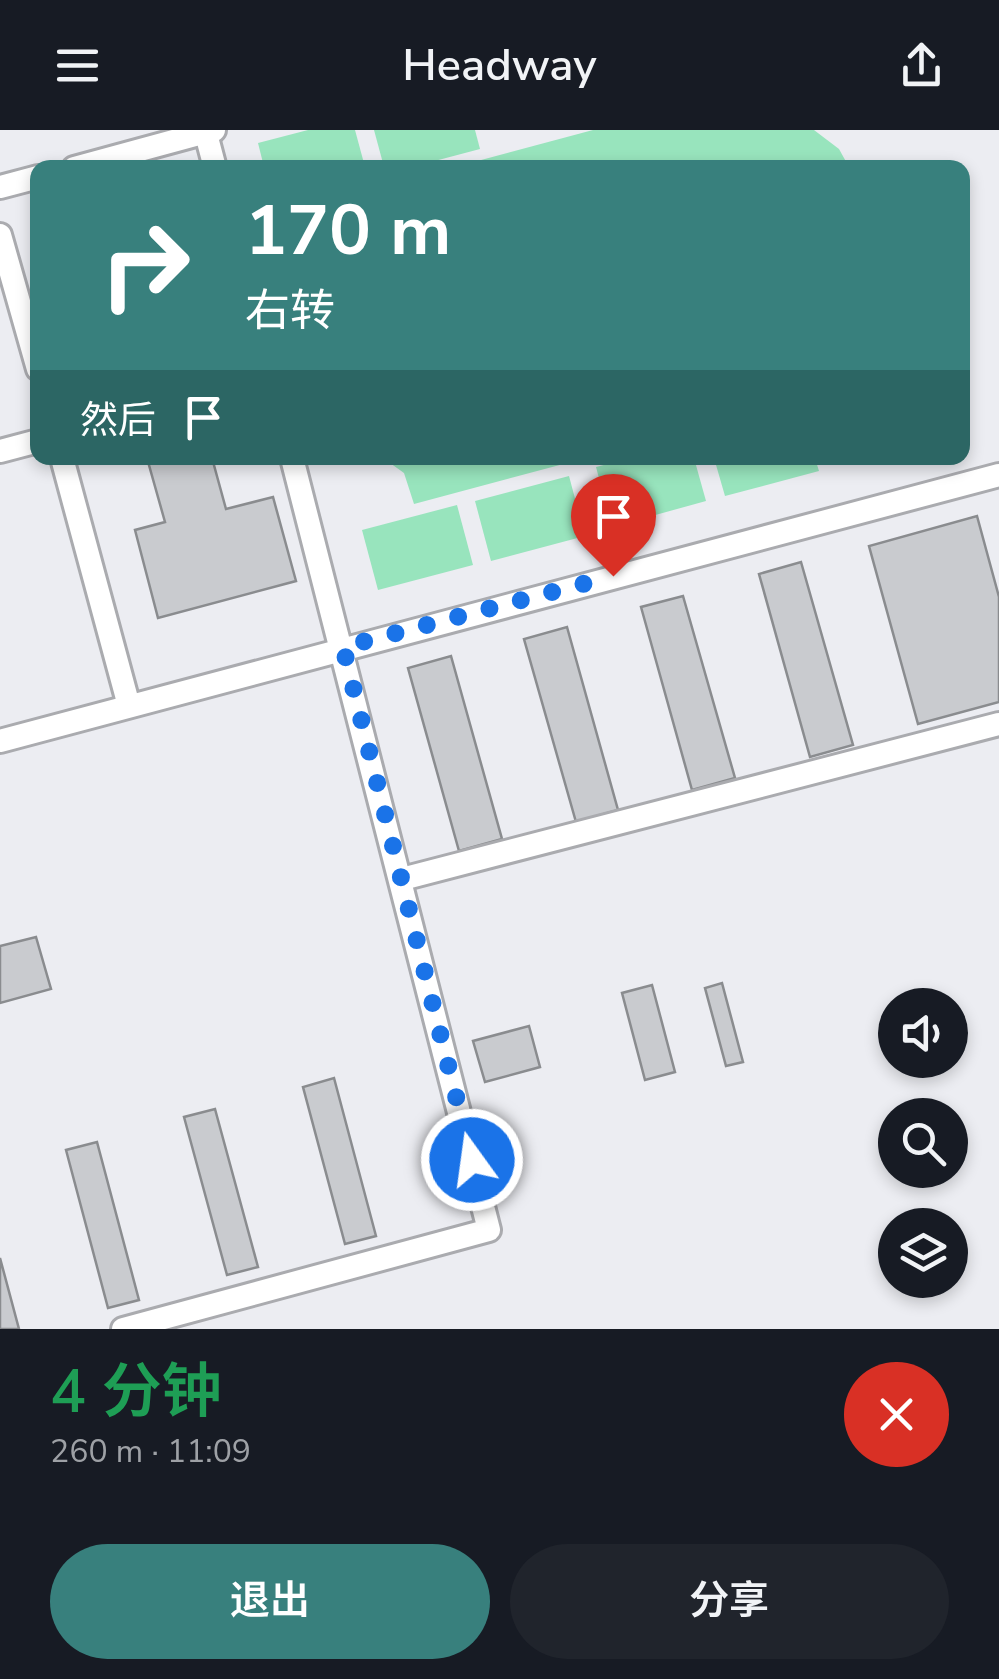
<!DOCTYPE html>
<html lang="zh">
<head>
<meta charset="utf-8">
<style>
	body { margin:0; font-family:"Nunito Sans","Noto Sans SC",sans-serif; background:#20242c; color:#f1f3f6; height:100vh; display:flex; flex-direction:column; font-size:38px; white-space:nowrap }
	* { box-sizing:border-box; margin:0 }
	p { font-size:32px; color:#9ea1a6 }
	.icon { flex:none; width:55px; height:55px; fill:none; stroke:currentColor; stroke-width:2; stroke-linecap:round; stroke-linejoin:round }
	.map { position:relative; height:1199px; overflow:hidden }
	.drawer { display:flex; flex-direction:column; background:#171b24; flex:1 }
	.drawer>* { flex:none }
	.hud { position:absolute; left:30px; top:30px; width:940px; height:305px; border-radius:20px; box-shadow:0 5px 15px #0003; background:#38807d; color:#fff; overflow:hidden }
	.controls { position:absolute; left:878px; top:858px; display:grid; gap:20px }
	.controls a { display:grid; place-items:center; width:90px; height:90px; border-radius:50%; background:#171b24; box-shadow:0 5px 15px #0003; font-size:50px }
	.pin { position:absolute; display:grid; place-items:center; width:85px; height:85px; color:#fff; margin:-102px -42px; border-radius:50% 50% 50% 0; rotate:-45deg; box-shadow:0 0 10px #0007 }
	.pin .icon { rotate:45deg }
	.me { position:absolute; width:110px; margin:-55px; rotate:346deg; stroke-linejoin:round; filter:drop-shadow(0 0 8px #0008) }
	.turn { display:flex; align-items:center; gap:35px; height:210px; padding:0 50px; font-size:45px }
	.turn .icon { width:130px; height:130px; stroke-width:2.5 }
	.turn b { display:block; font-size:70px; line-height:85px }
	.then { display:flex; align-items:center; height:95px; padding:0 50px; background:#0003; gap:20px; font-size:38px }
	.round { display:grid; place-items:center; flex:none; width:105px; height:105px; border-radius:52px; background:#20242c }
	.head { display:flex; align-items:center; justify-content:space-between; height:170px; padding:0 50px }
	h1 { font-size:60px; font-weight:600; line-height:75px; color:#1e9e55 }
	.cta { display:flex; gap:20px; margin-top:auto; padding:20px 50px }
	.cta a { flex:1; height:115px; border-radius:60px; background:#38807d; color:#fff; font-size:40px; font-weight:600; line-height:115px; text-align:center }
	.cta a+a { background:#20242c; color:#f1f3f6 }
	header { display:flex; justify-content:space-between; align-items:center; height:130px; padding:0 50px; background:#171b24; font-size:45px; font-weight:600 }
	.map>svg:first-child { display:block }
</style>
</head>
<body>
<header><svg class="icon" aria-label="menu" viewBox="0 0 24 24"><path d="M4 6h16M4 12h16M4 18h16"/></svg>Headway<svg class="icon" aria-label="share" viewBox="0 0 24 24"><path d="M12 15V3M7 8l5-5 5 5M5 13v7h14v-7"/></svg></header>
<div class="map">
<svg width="999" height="1199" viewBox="0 0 999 1199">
	<rect width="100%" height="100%" fill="#ecedf2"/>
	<g fill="#98e4bd">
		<polygon points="308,0 355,0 365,37 264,37 258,13"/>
		<polygon points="374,0 475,0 480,19 412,37 384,37"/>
		<polygon points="593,0 814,0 839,19 849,37 455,37"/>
		<polygon points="383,328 586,328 414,374 404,343"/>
		<polygon points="631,328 694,328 706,371 612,397 596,337"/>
		<polygon points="714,328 815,328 819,341 725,366"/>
		<polygon points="569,346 585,406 491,431 475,371"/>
		<polygon points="457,375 473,435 378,460 362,400"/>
	</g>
	<g fill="#c9cbcf" stroke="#8a8c8f" stroke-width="2.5">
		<polygon points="147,328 212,328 226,379 273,367 296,451 158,488 135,400 165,392"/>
		<polygon points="977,386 999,467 999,572 918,594 869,416"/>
		<polygon points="801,432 853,615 810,627 759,444"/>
		<polygon points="683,466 735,648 692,660 641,477"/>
		<polygon points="567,497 618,680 576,692 524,509"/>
		<polygon points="451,526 502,709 459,721 408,538"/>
		<polygon points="36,807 51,859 0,873 0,816"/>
		<polygon points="722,853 743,932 726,936 705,858"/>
		<polygon points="652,855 675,942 645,950 622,863"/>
		<polygon points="529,896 540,937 485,952 473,911"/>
		<polygon points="334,948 376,1106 345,1114 303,957"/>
		<polygon points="215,979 258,1137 227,1145 184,987"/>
		<polygon points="97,1012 139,1170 108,1178 66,1020"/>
		<polygon points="0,1128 19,1199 0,1199"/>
	</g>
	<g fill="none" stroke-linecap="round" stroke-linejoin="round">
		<defs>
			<g id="minor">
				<polyline points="205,0 215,38"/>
				<polyline points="74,38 214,0"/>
				<polyline points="0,57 38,47"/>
				<polyline points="0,105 38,239"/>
				<polyline points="0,321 38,311"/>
				<polyline points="62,328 129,576"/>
				<polyline points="0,611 999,345"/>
				<polyline points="402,749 999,594"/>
				<polyline points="123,1199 489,1100 292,328"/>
			</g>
		</defs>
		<use href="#minor" stroke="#aaabaf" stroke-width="28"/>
		<use href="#minor" stroke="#fff" stroke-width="22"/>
	</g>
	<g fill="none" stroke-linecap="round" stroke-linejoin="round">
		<polyline stroke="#1a73e8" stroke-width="18" stroke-dasharray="0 32.4" points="472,1030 343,517 613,446"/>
	</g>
</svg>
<div class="controls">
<a><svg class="icon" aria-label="sound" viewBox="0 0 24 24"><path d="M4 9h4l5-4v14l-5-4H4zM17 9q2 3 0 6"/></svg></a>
<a><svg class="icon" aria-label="search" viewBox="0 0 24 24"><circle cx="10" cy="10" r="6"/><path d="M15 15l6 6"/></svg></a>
<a><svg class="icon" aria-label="layers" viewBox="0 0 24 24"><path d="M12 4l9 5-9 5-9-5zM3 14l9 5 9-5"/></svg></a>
</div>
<div class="pin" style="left:613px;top:446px;background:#d93025"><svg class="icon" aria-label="arrive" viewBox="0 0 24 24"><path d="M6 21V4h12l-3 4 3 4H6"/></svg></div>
<svg class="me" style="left:472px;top:1030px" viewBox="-20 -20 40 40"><circle r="17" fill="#1a73e8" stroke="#fff" stroke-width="3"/><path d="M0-11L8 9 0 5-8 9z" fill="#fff"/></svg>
<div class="hud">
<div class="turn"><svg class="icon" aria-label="right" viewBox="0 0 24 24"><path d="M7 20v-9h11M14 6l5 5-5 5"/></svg><div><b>170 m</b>右转</div></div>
<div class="then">然后<svg class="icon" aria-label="arrive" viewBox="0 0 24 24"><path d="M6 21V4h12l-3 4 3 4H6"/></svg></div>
</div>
</div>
<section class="drawer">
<div class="head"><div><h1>4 分钟</h1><p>260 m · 11:09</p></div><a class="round" style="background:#d93025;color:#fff"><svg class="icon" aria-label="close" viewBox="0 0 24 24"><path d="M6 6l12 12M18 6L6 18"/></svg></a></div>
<div class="cta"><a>退出</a><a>分享</a></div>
</section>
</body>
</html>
